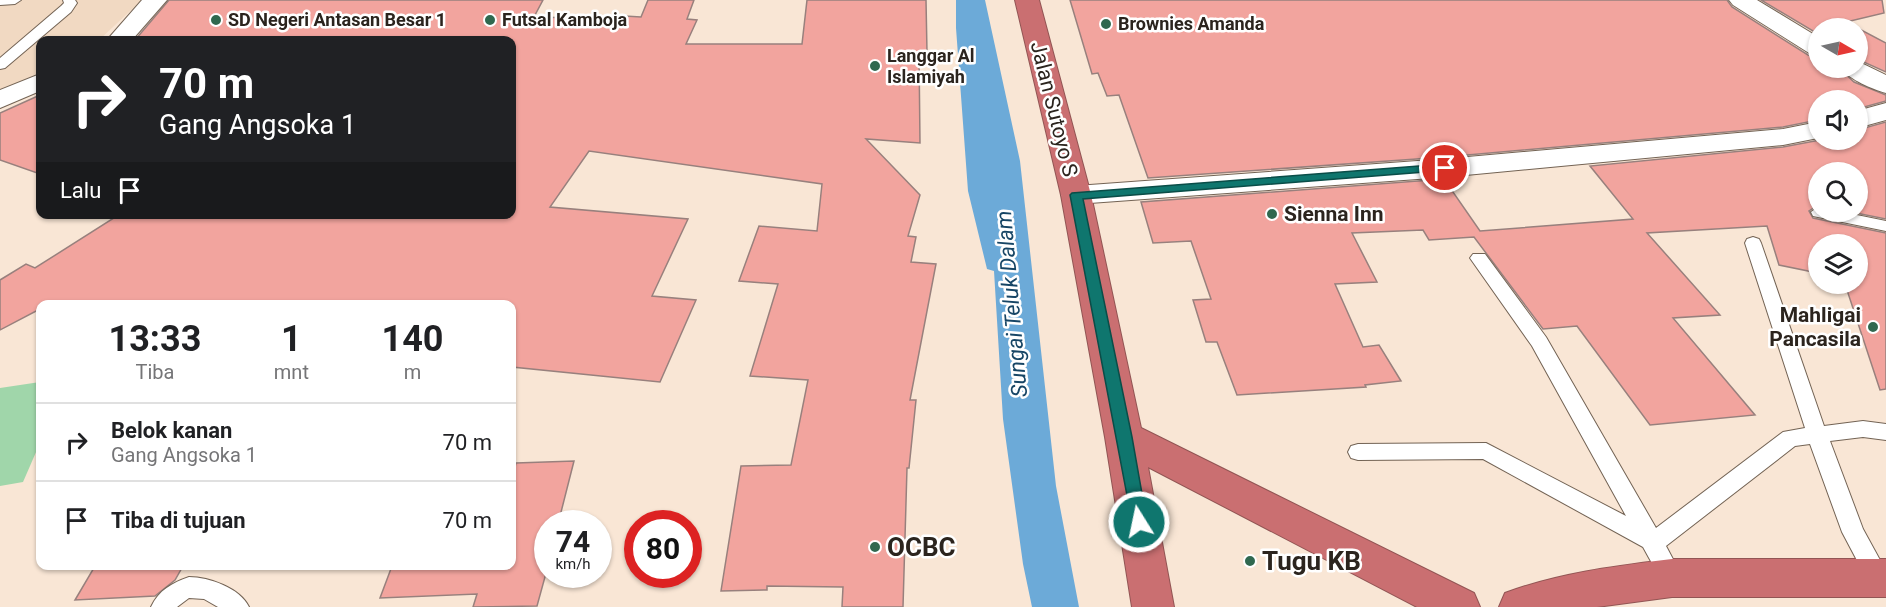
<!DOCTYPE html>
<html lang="id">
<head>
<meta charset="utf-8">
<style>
	body { margin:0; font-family:Roboto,sans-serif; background:#f6f6f6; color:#202124; height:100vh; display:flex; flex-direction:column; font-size:22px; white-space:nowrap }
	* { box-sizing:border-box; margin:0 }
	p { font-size:20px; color:#757577 }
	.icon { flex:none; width:33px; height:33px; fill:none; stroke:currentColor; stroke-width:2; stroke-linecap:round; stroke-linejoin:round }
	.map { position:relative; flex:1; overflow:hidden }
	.sheet { position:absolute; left:36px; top:300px; width:480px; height:270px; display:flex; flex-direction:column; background:#fff; border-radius:12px; box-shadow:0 2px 4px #0004 }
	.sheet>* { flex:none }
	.top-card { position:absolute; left:36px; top:36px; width:480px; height:183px; border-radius:12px; box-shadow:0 2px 4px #0004; background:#202124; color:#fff; overflow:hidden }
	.needle { width:39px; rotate:99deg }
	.fabs { position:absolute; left:1808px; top:18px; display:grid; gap:12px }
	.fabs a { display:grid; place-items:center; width:60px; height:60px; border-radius:50%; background:#fff; box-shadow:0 2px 4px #0004; font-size:30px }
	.speed { position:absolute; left:534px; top:510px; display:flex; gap:12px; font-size:30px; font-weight:700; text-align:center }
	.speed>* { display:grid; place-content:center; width:78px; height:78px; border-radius:50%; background:#fff; box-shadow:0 2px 4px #0004; line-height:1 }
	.speed small { font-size:15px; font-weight:400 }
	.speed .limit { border:9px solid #d22; background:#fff; color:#111 }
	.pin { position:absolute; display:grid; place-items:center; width:51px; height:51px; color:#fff; margin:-26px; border:3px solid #fff; border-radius:50%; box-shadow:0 2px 6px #0007 }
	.me { position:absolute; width:66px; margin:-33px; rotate:350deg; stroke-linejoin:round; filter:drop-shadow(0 0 4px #0008) }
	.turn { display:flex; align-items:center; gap:21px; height:126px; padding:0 24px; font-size:27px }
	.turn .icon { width:78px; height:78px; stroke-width:2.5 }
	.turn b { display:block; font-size:42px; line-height:51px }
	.then { display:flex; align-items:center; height:57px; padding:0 24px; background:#0003; gap:12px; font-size:22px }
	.eta { display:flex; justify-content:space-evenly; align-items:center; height:102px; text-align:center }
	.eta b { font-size:36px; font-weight:700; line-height:42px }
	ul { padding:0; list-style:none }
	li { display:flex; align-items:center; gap:18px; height:78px; padding:0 24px; border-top:2px solid #e0e0e0 }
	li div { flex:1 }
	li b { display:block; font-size:22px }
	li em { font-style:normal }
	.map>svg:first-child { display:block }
</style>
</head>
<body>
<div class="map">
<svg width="1886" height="607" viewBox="0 0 1886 607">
	<rect width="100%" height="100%" fill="#f9e6d5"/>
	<polygon fill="#f1d9c2" points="0,0 142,0 99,40 40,40 40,72 0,91"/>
	<polygon fill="#a0d6aa" points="40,382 40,443 23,482 0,486 0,388"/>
	<polygon fill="#6caad8" points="956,0 985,0 1020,161 1056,486 1079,607 1032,607 1023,564 1003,419 994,271 987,269 968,191 956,28"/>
	<g fill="#f2a49e" stroke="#98807d" stroke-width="1.5">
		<polygon points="169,0 543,0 534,17 624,19 625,16 641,17 648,0 694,0 687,19 697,20 686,44 802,44 807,0 926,0 927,52 919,52 920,143 866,139 920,195 908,236 916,237 911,262 936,264 910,400 916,400 909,468 907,468 903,607 842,607 843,587 767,586 767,590 721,591 741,466 791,465 808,380 750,376 778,284 739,281 759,226 817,231 822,184 589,151 550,207 688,219 652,296 696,300 660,382 512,367 512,304 40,304 40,309 0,330 0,280 26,264 35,268 120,214 512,214 512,40 135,40"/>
		<polygon points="1070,0 1727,0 1732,7 1808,55 1818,57 1818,68 1839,68 1854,82 1886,95 1886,101 1857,109 1857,100 1818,100 1818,120 1783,127 1445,157 1148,178 1119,95 1107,96 1098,73 1092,74"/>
		<polygon points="1761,0 1882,0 1884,13 1846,22 1886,43 1886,72 1857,59 1857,28 1818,28 1818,34"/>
		<polygon points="40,95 40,174 0,160 0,113"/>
		<polygon points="1886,122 1886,219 1851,212 1857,212 1857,172 1818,172 1818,205 1809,211 1813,218 1886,233 1886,389 1880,390 1845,284 1857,284 1857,244 1818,244 1818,273 1779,265 1767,226 1647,233 1720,315 1673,318 1755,415 1650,425 1577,326 1543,329 1474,237 1429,240 1423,230 1352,233 1377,282 1335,284 1363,347 1379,345 1401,381 1365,385 1366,387 1237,395 1217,342 1206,342 1193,300 1211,299 1191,241 1153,243 1141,202 1444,179 1480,231 1633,219 1590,166 1783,147 1820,140 1857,140 1857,130"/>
		<polygon points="574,461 558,524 548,524 548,566 537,606 473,607 477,594 380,598 392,566 512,566 512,478 516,463"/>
		<polygon points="95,566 183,566 175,580 155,596 75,600"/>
	</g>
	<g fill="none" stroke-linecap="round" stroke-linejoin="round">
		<defs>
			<g id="lane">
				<polygon points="0,0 21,0 15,4 0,5"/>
				<polygon points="63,0 75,0 77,3 71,12 5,68 0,69 0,58 61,6 64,3"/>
				<polygon points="1818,207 1818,212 1842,212 1886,221 1886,231 1813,216 1811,212"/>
				<polygon points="1753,237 1759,239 1761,243 1824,426 1863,421 1886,424 1886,440 1863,437 1830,441 1863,529 1886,571 1886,585 1878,588 1870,585 1842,532 1810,444 1795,446 1666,546 1683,578 1680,585 1672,588 1664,585 1643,547 1483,459 1358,460 1351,458 1348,452 1351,446 1358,444 1486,443 1626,516 1532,346 1470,258 1473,254 1485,254 1546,337 1656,528 1783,432 1805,428 1745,243 1747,239"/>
				<path d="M189,577C209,577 240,588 249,607H218L204,599L189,598L177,607H151C159,590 172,583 189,577Z"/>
			</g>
			<g id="street">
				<polygon points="142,0 167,0 132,40 107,40"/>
				<polygon points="1729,0 1757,0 1818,37 1818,55 1809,53 1733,5"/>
				<path d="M1857,61L1886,75V93C1872,89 1850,80 1841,68H1857Z"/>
				<polygon points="40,74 40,91 0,108 0,90"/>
				<polygon points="1886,103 1886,120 1857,128 1857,111"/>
				<polygon points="1818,122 1818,138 1783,145 1445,177 1076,204 1066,202 1061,195 1066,188 1076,186 1445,159 1783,129"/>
			</g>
			<g id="highway">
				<polygon points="1015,0 1039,0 1091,195 1141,428 1474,593 1480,607 1417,607 1148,467 1174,607 1132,607 1105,437 1061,195"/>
				<path d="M1672,559H1886V597H1672L1597,607H1499L1505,593C1558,573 1616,566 1672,559Z"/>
			</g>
		</defs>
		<use href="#lane" stroke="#736354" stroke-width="2"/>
		<use href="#street" stroke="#736354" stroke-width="2"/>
		<use href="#highway" stroke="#925554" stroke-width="2"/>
		<use href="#lane" fill="#fff" fill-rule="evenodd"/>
		<use href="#street" fill="#fff" fill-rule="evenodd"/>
		<use href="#highway" fill="#ca6f71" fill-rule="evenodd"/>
	</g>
	<polygon fill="#0f766e" stroke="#0a4d48" stroke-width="1.5" points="1445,164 1450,165 1450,170 1083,199 1132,437 1147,522 1145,527 1139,529 1133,527 1070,195 1072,193"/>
	<g fill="#30684f" stroke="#fff" stroke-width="2">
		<circle cx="216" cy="20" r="6"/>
		<circle cx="490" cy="20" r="6"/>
		<circle cx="1106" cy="24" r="6"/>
		<circle cx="875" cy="66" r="6"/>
		<circle cx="1272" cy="214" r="6"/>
		<circle cx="1873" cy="327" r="6"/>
		<circle cx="875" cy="547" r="6"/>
		<circle cx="1250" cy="561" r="6"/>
	</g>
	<g text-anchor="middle" stroke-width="5" stroke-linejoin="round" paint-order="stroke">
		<g font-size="18" font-weight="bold" fill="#2b241e" stroke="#fff" text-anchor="start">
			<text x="228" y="26">SD Negeri Antasan Besar 1</text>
			<text x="502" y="26">Futsal Kamboja</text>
			<text x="1118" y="30">Brownies Amanda</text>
			<text x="887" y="62">Langgar Al<tspan x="887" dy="21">Islamiyah</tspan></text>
		</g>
		<g font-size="21" fill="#2b241e" stroke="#fff">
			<text transform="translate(1054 109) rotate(76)" y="7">Jalan Sutoyo S</text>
		</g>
		<g font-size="21" font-weight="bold" fill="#2b241e" stroke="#fff" text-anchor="start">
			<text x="1284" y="221">Sienna Inn</text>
			<text x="1861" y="322" text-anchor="end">Mahligai<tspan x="1861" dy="24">Pancasila</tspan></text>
		</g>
		<g font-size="22" font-style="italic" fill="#164565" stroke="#fff">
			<text transform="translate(1011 304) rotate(-95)" y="8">Sungai Teluk Dalam</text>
		</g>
		<g font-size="26" font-weight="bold" fill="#2b241e" stroke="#fff" text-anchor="start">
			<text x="887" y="556">OCBC</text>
			<text x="1262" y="570">Tugu KB</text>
		</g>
	</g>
</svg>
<div class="fabs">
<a><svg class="needle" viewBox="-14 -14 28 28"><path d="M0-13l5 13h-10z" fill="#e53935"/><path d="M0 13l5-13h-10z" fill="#757577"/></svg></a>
<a><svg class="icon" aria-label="sound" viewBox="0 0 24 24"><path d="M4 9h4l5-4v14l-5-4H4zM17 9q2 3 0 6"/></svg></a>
<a><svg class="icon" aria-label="search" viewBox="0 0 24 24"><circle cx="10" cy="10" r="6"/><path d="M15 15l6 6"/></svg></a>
<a><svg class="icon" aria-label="layers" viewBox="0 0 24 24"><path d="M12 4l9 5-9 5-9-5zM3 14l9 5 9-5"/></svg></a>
</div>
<div class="speed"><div>74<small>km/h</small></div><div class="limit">80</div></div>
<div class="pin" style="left:1445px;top:168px;background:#d93025"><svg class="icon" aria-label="arrive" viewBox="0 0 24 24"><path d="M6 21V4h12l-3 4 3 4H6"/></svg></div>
<svg class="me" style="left:1139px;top:522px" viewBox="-20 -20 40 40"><circle r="17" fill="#0f766e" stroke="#fff" stroke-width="3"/><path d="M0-11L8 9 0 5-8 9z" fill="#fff"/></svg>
<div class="top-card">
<div class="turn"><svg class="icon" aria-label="right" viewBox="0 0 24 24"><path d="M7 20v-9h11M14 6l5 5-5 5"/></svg><div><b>70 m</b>Gang Angsoka 1</div></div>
<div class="then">Lalu<svg class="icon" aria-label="arrive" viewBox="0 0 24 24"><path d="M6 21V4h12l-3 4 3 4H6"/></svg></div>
</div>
<section class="sheet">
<div class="eta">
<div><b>13:33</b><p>Tiba</p></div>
<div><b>1</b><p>mnt</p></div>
<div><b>140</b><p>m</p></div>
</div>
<ul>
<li><svg class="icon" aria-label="right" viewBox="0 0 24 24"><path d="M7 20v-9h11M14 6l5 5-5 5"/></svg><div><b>Belok kanan</b><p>Gang Angsoka 1</p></div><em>70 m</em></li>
<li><svg class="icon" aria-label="arrive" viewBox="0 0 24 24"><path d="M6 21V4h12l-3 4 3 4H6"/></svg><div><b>Tiba di tujuan</b></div><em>70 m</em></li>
</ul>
</section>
</div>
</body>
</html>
